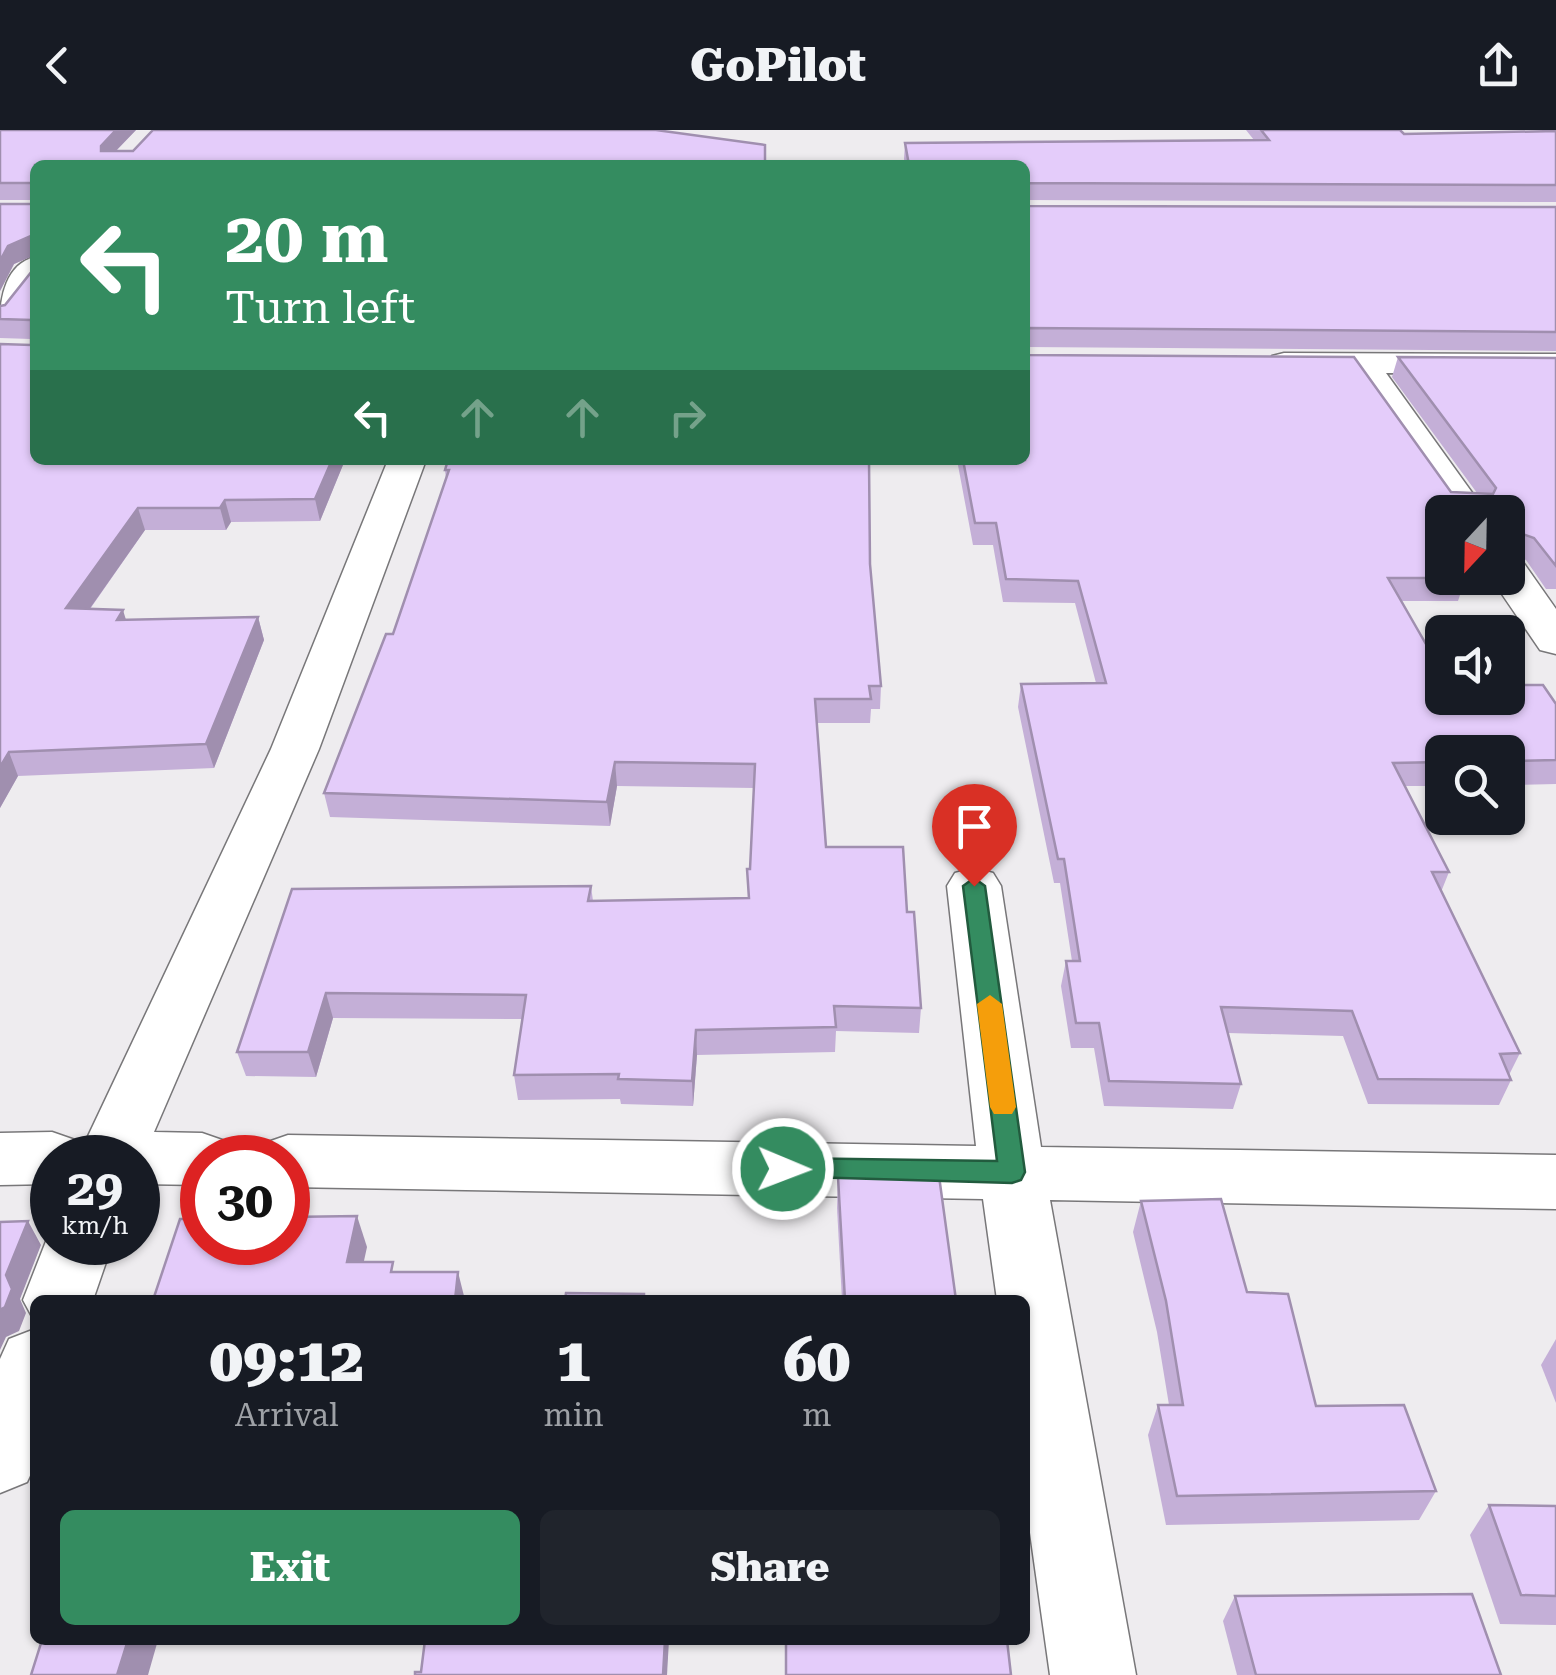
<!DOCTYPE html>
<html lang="en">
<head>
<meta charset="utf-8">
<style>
	body { margin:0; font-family:"Roboto Serif",serif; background:#20242c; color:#f1f3f6; height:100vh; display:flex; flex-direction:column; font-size:38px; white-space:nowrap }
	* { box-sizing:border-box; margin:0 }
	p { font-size:32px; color:#9ea1a6 }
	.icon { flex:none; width:55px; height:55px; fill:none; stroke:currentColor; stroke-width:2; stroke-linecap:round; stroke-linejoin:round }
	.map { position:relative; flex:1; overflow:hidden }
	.drawer { position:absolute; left:30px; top:1165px; width:1000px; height:350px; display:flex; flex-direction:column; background:#171b24; border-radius:15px; box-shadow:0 2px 8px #0004 }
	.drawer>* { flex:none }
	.banner { position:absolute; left:30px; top:30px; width:1000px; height:305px; border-radius:15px; box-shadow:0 2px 8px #0004; background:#348c60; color:#fff; overflow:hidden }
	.needle { width:65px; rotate:202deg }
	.buttons { position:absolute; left:1425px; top:365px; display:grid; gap:20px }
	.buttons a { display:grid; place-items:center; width:100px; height:100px; border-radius:15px; background:#171b24; box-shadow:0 2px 8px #0004; font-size:50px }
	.speed { position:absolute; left:30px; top:1005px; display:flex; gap:20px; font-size:50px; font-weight:700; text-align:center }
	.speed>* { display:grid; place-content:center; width:130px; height:130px; border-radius:50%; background:#171b24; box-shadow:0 2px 8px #0004; line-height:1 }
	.speed small { font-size:25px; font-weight:400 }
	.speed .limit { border:15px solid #d22; background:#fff; color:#111 }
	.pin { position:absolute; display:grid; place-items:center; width:85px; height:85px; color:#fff; margin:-102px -42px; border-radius:50% 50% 50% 0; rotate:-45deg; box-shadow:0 0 10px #0007 }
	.pin .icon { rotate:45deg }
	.me { position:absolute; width:110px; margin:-55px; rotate:91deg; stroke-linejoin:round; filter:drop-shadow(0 0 8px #0008) }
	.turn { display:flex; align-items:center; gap:35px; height:210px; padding:0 30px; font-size:45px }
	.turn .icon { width:130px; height:130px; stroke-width:2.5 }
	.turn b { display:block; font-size:70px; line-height:85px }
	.lanes { display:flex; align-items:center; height:95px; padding:0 30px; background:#0003; justify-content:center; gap:50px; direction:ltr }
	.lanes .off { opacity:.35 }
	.eta { display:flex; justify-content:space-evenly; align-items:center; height:170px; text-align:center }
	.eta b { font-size:60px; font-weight:800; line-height:70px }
	.button { display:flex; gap:20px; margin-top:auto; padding:20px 30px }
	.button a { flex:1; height:115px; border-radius:15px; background:#348c60; color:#fff; font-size:40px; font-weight:800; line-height:115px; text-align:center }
	.button a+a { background:#20242c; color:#f1f3f6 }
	header { display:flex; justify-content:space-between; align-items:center; height:130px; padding:0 30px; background:#171b24; font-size:45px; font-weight:800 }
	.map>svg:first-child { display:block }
</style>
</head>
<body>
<header><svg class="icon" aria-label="back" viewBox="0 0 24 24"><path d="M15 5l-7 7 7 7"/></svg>GoPilot<svg class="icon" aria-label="share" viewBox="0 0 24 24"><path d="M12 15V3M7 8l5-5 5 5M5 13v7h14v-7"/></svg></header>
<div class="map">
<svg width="1556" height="1545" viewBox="0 0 1556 1545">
	<rect width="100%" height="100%" fill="#eeecef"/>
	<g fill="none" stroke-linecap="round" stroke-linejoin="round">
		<defs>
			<g id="street">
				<path d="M35,127V157L11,190L0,192C0,167 6,134 35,127Z"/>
				<polygon points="1284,223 1556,224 1556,244 1386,243 1486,382 1447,382 1351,243 1272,240 1267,233 1272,226"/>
				<polygon points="388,330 426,330 319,619 154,1002 202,1003 225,1011 234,1028 202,1028 202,1055 138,1054 138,1028 52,1028 52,1054 0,1055 0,1003 52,1002 75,1010 81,1021 271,619"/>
				<polygon points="1508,428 1523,432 1556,479 1556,524 1540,520 1491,448 1508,448"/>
				<polygon points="974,738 993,743 1001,756 1041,1017 1556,1025 1556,1079 1050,1070 1136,1545 1050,1545 1025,1367 1025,1170 997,1170 983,1069 288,1057 288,1028 257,1028 265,1013 288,1005 976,1016 947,756 955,743"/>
				<polygon points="52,1096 52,1112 113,1112 93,1170 35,1170 35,1192 23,1170"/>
				<polygon points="35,1199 35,1335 27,1352 0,1363 0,1229 9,1209"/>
			</g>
		</defs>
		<use href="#street" stroke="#787779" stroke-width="3"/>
		<use href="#street" fill="#fff" fill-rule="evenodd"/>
	</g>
	<g fill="#c4afd7">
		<polygon points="0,0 136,0 116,21 656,0 35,35 35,330 345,330 320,391 231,392 226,400 145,400 90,479 126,490 258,487 264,510 214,638 18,646 0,678 31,209 0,208 0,176 5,175 32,141 32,126 14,134 0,161 0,74 32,74 32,70 0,70"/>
		<polygon points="1246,0 1400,0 1404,4 1556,1 1556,72 1025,70 1025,35 905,35 904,29 905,13 1254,10"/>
		<polygon points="1025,75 1027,76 1556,77 1556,221 1025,217"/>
		<polygon points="1027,225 1451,362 1477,363 1392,247 1398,227 1556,228 1556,459 1546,459 1526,430 1511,425 1508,382 1442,448 1498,448 1494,459 1462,459 1458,471 1401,471 1442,568 1556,574 1556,654 1508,655 1508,622 1442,622 1442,656 1405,656 1449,742 1441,762 1520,923 1509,945 1511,950 1499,975 1368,974 1343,906 1228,903 1241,954 1233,979 1104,976 1094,918 1071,918 1061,856 1066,831 1072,831 1060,753 1054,753 1018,577 1021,554 1096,553 1075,473 1003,472 993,415 973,415 957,330 1025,330"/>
		<polygon points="448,330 870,434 881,556 880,579 871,579 870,593 817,593 826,717 907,782 921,878 919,903 836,901 835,922 697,925 693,976 621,974 620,969 518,970 514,945 522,889 333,888 316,947 246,946 237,922 292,759 591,756 593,771 748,768 747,739 750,739 754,658 617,656 610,696 330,687 324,663 393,504 446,349 445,340"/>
		<polygon points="838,1047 956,1170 842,1170 837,1078"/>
		<polygon points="1141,1071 1247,1162 1316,1276 1436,1361 1419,1390 1166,1395 1148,1305 1158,1275 1169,1275 1157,1202 1133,1102"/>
		<polygon points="1556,1209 1556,1273 1541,1235"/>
		<polygon points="1489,1375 1556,1376 1556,1495 1500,1494 1470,1405"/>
		<polygon points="1235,1466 1501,1545 1237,1545 1223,1491"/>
	</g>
	<g fill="#a08faf">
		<polygon points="116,0 136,0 105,32 101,21 101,16"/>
		<polygon points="31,106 35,125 14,134 0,161 0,131 8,116"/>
		<polygon points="332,330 345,330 320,391 315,369"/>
		<polygon points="225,370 231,392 226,400 220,378"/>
		<polygon points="138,378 145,400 74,501 66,478"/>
		<polygon points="1517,402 1510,422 1512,422 1508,435 1508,419 1512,406"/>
		<polygon points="123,480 130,503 117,490"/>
		<polygon points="258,487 264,510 214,638 206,614"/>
		<polygon points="9,622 18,646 0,678 0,637"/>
		<polygon points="615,632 617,656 610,696 607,672"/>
		<polygon points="326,863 333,888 316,947 308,922"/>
		<polygon points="696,900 697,925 693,976 692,951"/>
		<polygon points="357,1086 367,1117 357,1163 347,1132"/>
		<polygon points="28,1091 41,1115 20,1169 26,1183 19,1201 6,1207 0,1220 0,1180 6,1145"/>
		<polygon points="458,1142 465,1170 455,1170"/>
		<polygon points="128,1510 158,1510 148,1545 117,1545"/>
		<polygon points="665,1510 669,1510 667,1545 663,1545"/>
	</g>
	<g fill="#e4ccfa" stroke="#a08faf" stroke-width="2.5">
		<polygon points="0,0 116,0 101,16 101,21 133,21 153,0 656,0 765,15 765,35 35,35 35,330 332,330 315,369 225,370 220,378 138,378 66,478 123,480 117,490 258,487 206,614 9,622 0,637 0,214 31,215 31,190 0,189 0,176 5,175 32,141 31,106 8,116 0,131 0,74 32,74 32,53 0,53"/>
		<polygon points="1261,0 1400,0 1404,4 1556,1 1556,55 1027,53 1025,62 1025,35 909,35 905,13 1269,10"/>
		<polygon points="1025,75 1027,76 1556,77 1556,202 1027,198 1025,200"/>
		<polygon points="1025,223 1027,225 1354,227 1451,362 1493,364 1496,358 1398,227 1556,228 1556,436 1534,408 1517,402 1512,406 1512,422 1508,423 1508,382 1442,382 1442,448 1466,448 1388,448 1442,542 1442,568 1508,568 1508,555 1543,555 1556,574 1556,630 1508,631 1508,622 1442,622 1442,632 1393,633 1449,742 1432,742 1520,923 1500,924 1511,950 1378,949 1352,881 1221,877 1241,954 1109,951 1099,893 1076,893 1066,831 1080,831 1064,729 1058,729 1021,554 1106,553 1078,451 1006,449 996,393 975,393 963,330 1025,330"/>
		<polygon points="448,330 869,330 870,434 881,556 869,556 871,569 815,569 826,717 903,717 907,782 914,782 921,878 834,876 836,897 696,900 692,951 618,949 619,944 514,945 526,865 326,863 308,922 237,922 292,759 591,756 588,771 749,768 747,739 750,739 755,634 615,632 607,672 324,663 386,504 393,504 449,340 445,340"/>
		<polygon points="939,1046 956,1170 845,1170 838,1047"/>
		<polygon points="1221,1069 1247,1162 1288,1164 1316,1276 1404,1275 1436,1361 1177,1366 1158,1275 1183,1275 1166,1171 1141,1071"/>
		<polygon points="357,1086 347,1132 393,1132 391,1142 458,1142 455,1170 458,1170 153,1170 180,1089 202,1089 202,1112 288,1112 288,1087"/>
		<polygon points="28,1091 6,1145 12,1159 5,1177 0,1180 0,1092"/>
		<polygon points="566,1163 644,1164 644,1170 565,1170"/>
		<polygon points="1489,1375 1556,1376 1556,1466 1521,1465"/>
		<polygon points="1472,1464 1501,1545 1256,1545 1235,1466"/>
		<polygon points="42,1510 128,1510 117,1545 31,1545"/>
		<polygon points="425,1510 665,1510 663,1545 415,1545 415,1542 421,1542"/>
		<polygon points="786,1510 1007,1510 1011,1545 786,1545"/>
	</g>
	<polygon fill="#348c60" stroke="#225b3e" stroke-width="2.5" points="974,748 985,756 1025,1042 1021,1050 1012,1053 773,1046 769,1039 773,1031 783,1028 997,1031 963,756"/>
	<polygon fill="#f59e0b" points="990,865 1002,874 1016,977 1012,984 994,984 990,977 977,874"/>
</svg>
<div class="buttons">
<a><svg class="needle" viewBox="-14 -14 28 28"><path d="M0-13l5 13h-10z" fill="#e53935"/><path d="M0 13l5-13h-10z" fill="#9ea1a6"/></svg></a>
<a><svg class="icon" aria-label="sound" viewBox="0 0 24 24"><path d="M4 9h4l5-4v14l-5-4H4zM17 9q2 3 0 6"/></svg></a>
<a><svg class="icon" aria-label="search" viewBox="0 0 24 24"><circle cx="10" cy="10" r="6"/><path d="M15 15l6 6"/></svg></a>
</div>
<div class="speed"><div>29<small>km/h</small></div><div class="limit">30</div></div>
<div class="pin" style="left:974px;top:756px;background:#d93025"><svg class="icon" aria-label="arrive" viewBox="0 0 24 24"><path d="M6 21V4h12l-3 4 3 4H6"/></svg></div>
<svg class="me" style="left:783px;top:1039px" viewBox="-20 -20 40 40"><circle r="17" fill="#348c60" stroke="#fff" stroke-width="3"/><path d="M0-11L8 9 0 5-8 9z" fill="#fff"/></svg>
<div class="banner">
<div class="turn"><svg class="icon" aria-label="left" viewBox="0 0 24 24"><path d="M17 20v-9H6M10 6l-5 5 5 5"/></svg><div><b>20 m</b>Turn left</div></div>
<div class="lanes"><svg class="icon" aria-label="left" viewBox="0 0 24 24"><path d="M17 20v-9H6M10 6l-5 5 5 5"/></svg><svg class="icon off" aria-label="ahead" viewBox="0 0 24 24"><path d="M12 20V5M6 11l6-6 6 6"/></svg><svg class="icon off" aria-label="ahead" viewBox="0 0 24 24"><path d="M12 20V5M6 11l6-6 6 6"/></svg><svg class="icon off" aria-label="right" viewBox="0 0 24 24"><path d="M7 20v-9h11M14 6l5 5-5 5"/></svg></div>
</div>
<section class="drawer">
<div class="eta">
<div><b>09:12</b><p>Arrival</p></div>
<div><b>1</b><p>min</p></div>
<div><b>60</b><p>m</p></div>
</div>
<div class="button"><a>Exit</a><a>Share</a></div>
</section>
</div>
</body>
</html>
